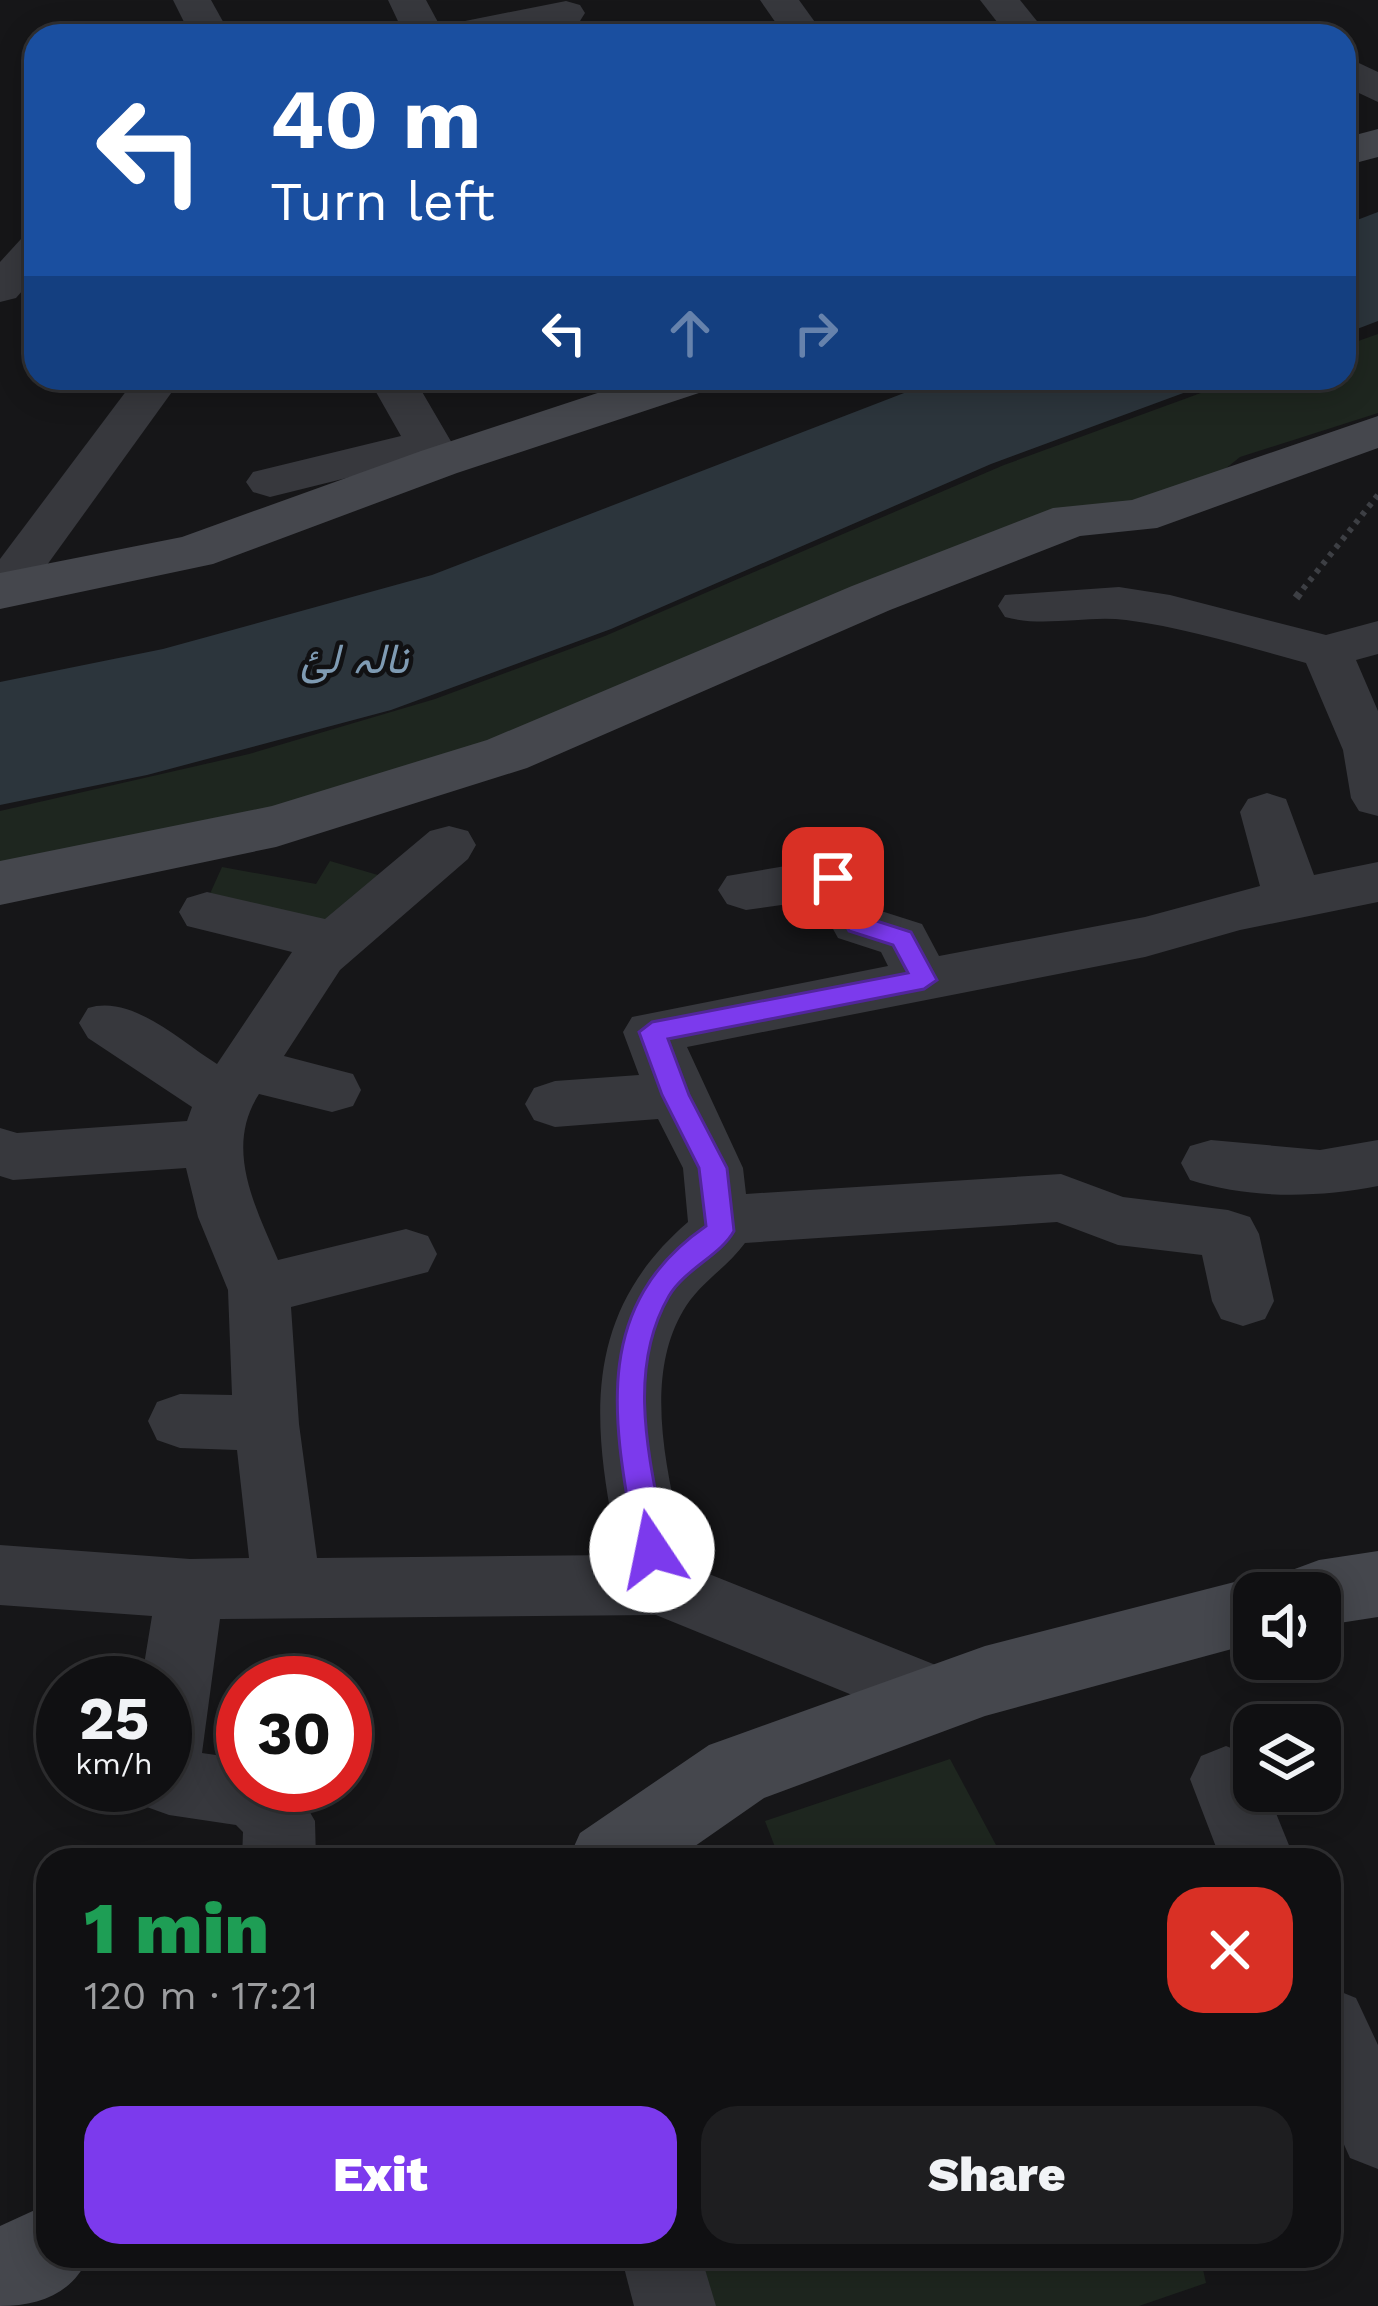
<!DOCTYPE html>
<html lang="en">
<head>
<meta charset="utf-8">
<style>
	body { margin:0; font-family:"Work Sans",Vazirmatn,sans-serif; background:#1e1e20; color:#f1f3f6; height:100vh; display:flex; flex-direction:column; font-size:45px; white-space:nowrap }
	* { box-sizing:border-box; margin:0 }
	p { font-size:39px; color:#9c9d9f }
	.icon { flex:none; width:66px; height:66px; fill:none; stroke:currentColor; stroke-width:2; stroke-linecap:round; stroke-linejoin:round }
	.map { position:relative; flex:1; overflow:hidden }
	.drawer { position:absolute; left:36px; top:1848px; width:1305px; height:420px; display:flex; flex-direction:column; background:#101012; border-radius:36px; box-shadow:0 6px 30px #0003,0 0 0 3px #303032 }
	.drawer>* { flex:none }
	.banner { position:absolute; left:24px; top:24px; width:1332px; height:366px; border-radius:36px; box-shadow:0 6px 30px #0003,0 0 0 3px #303032; background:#1a4fa0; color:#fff; overflow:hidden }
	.buttons { position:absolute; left:1233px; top:1572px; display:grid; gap:24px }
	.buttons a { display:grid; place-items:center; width:108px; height:108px; border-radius:24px; background:#101012; box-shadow:0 6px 30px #0003,0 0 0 3px #303032; font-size:60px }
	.speed { position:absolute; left:36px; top:1656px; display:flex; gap:24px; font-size:60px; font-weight:700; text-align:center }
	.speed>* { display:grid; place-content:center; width:156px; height:156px; border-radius:50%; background:#101012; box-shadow:0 6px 30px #0003,0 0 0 3px #303032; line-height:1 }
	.speed small { font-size:30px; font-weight:400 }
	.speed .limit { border:18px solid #d22; background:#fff; color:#111 }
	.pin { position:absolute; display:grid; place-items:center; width:102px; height:102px; color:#fff; margin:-51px; border-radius:24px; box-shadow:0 6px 18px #0006 }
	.me { position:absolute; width:132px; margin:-66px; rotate:349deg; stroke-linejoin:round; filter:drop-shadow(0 0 9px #0008) }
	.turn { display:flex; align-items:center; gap:42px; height:252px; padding:0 48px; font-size:54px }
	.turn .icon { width:156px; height:156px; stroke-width:2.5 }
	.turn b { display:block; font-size:84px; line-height:102px }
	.lanes { display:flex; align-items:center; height:114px; padding:0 48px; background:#0003; justify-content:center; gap:60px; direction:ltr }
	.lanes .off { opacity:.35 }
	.round { display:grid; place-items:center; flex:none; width:126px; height:126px; border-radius:36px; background:#1e1e20 }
	.summary { display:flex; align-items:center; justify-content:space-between; height:204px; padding:0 48px }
	h1 { font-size:72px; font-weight:800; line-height:90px; color:#1e9e55 }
	.cta { display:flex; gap:24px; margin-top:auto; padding:24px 48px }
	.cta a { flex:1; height:138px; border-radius:36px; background:#7c3aed; color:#fff; font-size:48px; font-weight:800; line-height:138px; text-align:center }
	.cta a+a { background:#1e1e20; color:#f1f3f6 }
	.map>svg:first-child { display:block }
</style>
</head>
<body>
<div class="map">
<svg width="1378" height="2306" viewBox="0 0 1378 2306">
	<rect width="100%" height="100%" fill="#161618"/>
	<g fill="#1e261f">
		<polygon points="1378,334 1378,413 1240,457 1214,478 290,812 0,878 0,811 249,754 435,699 605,636 1004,465 1231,382 1244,378 1344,378 1344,346"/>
		<polygon points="330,861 395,880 336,937 204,907 222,867 316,884"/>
		<polygon points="950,1759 1004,1860 780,1860 765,1821"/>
		<polygon points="692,2256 1200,2256 1206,2283 1139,2306 704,2306"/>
	</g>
	<g fill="#2c353c">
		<polygon points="1378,212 1378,321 1344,334 1344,225"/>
		<polygon points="943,378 1224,378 991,464 611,629 391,710 147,775 0,805 0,682 163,649 432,575"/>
	</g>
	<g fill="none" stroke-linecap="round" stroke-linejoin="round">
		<polyline stroke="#3d3f44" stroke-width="6" stroke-dasharray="4.5 6" stroke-linecap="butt" points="1303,589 1378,495"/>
		<polyline stroke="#3d3f44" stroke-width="8" stroke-dasharray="6 9" stroke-linecap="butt" points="1296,598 1305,586"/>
		<g fill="#37383d" fill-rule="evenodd">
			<polygon points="173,0 211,0 231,36 191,36"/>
			<polygon points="388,0 426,0 440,26 566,1 580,5 585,13 580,21 508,36 405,36"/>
			<polygon points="760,0 799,0 825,36 785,36"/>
			<polygon points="980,0 1020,0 1049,36 1008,36"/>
			<polygon points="1278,24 1308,28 1314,36 1258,36 1264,28"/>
			<polygon points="1344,56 1378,72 1378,102 1344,86"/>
			<polygon points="36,235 36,275 16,298 0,302 0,262 21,239"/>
			<polygon points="136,378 182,378 21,601 0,605 0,559"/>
			<polygon points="368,378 414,378 463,462 456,472 439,476 422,472 415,461 270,497 253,492 246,482 253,472 401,436"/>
			<path d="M1119,587L1170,595L1326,635L1378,621V654L1356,660L1378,711V816L1359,811L1351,798L1343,750L1306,663C1247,647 1187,628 1126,620C1086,615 1045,628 1005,617L998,606L1005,595Z"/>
			<path d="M1267,793L1286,799L1314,875L1378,862V902L1240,930L1145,957L687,1047L743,1168L746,1194L1061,1174L1123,1197L1228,1210L1250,1217L1259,1234L1274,1301L1265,1319L1243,1326L1221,1319L1212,1301L1202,1255L1118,1245L1057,1222L745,1243C727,1268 699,1283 683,1311C640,1384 671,1490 689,1566L963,1676L973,1698L963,1720L938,1730L656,1615L220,1619L202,1753L243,1759V1785H294L315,1821L316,1860H242L243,1832L236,1825L169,1815L144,1806L135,1785H165V1683H141L152,1616L0,1605V1545L190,1559L249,1558L237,1450L180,1448L157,1440L148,1421L157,1402L180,1394L232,1395L228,1290L198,1217L186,1168L13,1180L0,1176V1128L17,1133L187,1121L192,1107L88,1038L79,1023L88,1008C132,994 180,1041 217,1064L292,952L187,926L179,912L187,898L207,892L325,919L430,831L449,826L468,831L476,845L468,859L340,970L284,1056L353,1074L361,1090L353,1106L332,1112L259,1094C224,1148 255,1206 278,1260L406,1229L428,1236L437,1254L428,1272L291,1307L299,1424L317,1558L619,1555C592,1427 579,1316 688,1222L683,1168L658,1119L555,1127L534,1120L525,1104L534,1088L555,1081L639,1075L623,1032L632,1017L888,966L881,952L838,938L817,900L746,910L727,904L718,890L727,876L833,858L852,864L878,910L922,924L939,956L1145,917L1260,886L1240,812L1248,799Z"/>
			<path d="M1211,1140L1320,1150L1378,1140V1186C1316,1198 1250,1199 1190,1180L1181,1163L1190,1146Z"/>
			<polygon points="1226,1746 1251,1756 1254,1791 1267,1791 1295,1860 1221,1860 1190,1779 1201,1756"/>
			<polygon points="1329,1987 1356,1998 1378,2045 1378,2169 1350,2158 1329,2111"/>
			<polygon points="621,2256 701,2256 716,2306 634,2306"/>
		</g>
		<g fill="#45474d" fill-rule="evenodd">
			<polygon points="1378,129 1378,157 1344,166 1344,138"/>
			<polygon points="643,378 718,378 711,389 457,473 213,564 0,609 0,573 182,537 421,451"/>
			<polygon points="1378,416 1378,448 1157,528 1080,536 890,610 527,768 276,847 0,905 0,861 272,806 487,740 852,586 1053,508 1132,500"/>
			<polygon points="1378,1551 1378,1617 1320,1626 1320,1593 1254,1593 1254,1643 985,1716 764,1798 675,1860 568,1860 580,1833 709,1745 737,1735 985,1646 1254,1577 1283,1591 1292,1570 1319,1560"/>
			<path d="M48,2204V2256H89C73,2294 39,2306 0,2306V2226Z"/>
		</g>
	</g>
	<path fill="#7c3aed" stroke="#51269a" stroke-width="3" d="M833,869L842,872L867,918L911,932L937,980L924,989L668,1039L689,1095L727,1168L734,1231C721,1255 685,1269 669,1296C624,1374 652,1468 667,1550L662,1560L652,1563L641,1560L636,1550C615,1428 587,1308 706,1226L699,1168L662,1095L639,1032L652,1022L908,973L893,945L849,931L821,878Z"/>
	<g text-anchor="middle" stroke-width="9" stroke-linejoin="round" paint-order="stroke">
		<g font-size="42" font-style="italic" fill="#7f9bb3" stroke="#111113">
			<text x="354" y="673">نالہ لئ</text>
		</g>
	</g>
</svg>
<div class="buttons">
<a><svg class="icon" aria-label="sound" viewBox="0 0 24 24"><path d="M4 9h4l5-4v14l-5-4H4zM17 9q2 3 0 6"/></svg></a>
<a><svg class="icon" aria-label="layers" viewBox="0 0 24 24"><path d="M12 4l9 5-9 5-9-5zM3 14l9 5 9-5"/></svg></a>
</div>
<div class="speed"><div>25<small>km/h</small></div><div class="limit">30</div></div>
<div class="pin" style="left:833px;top:878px;background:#d93025"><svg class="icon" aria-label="arrive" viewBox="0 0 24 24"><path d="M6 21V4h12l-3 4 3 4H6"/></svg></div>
<svg class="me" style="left:652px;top:1550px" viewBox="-20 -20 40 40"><circle r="19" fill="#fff"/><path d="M0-13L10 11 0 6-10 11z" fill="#7c3aed"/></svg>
<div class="banner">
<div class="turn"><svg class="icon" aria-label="left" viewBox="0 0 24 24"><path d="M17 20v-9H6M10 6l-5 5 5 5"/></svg><div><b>40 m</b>Turn left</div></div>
<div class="lanes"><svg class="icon" aria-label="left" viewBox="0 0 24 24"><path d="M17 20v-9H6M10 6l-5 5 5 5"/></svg><svg class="icon off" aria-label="ahead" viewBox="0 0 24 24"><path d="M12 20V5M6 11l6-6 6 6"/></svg><svg class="icon off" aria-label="right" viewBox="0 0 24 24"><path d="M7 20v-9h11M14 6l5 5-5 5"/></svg></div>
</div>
<section class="drawer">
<div class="summary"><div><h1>1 min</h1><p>120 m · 17:21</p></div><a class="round" style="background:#d93025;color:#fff"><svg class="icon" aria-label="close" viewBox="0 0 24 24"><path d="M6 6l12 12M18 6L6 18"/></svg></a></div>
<div class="cta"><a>Exit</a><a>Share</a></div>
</section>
</div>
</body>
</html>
